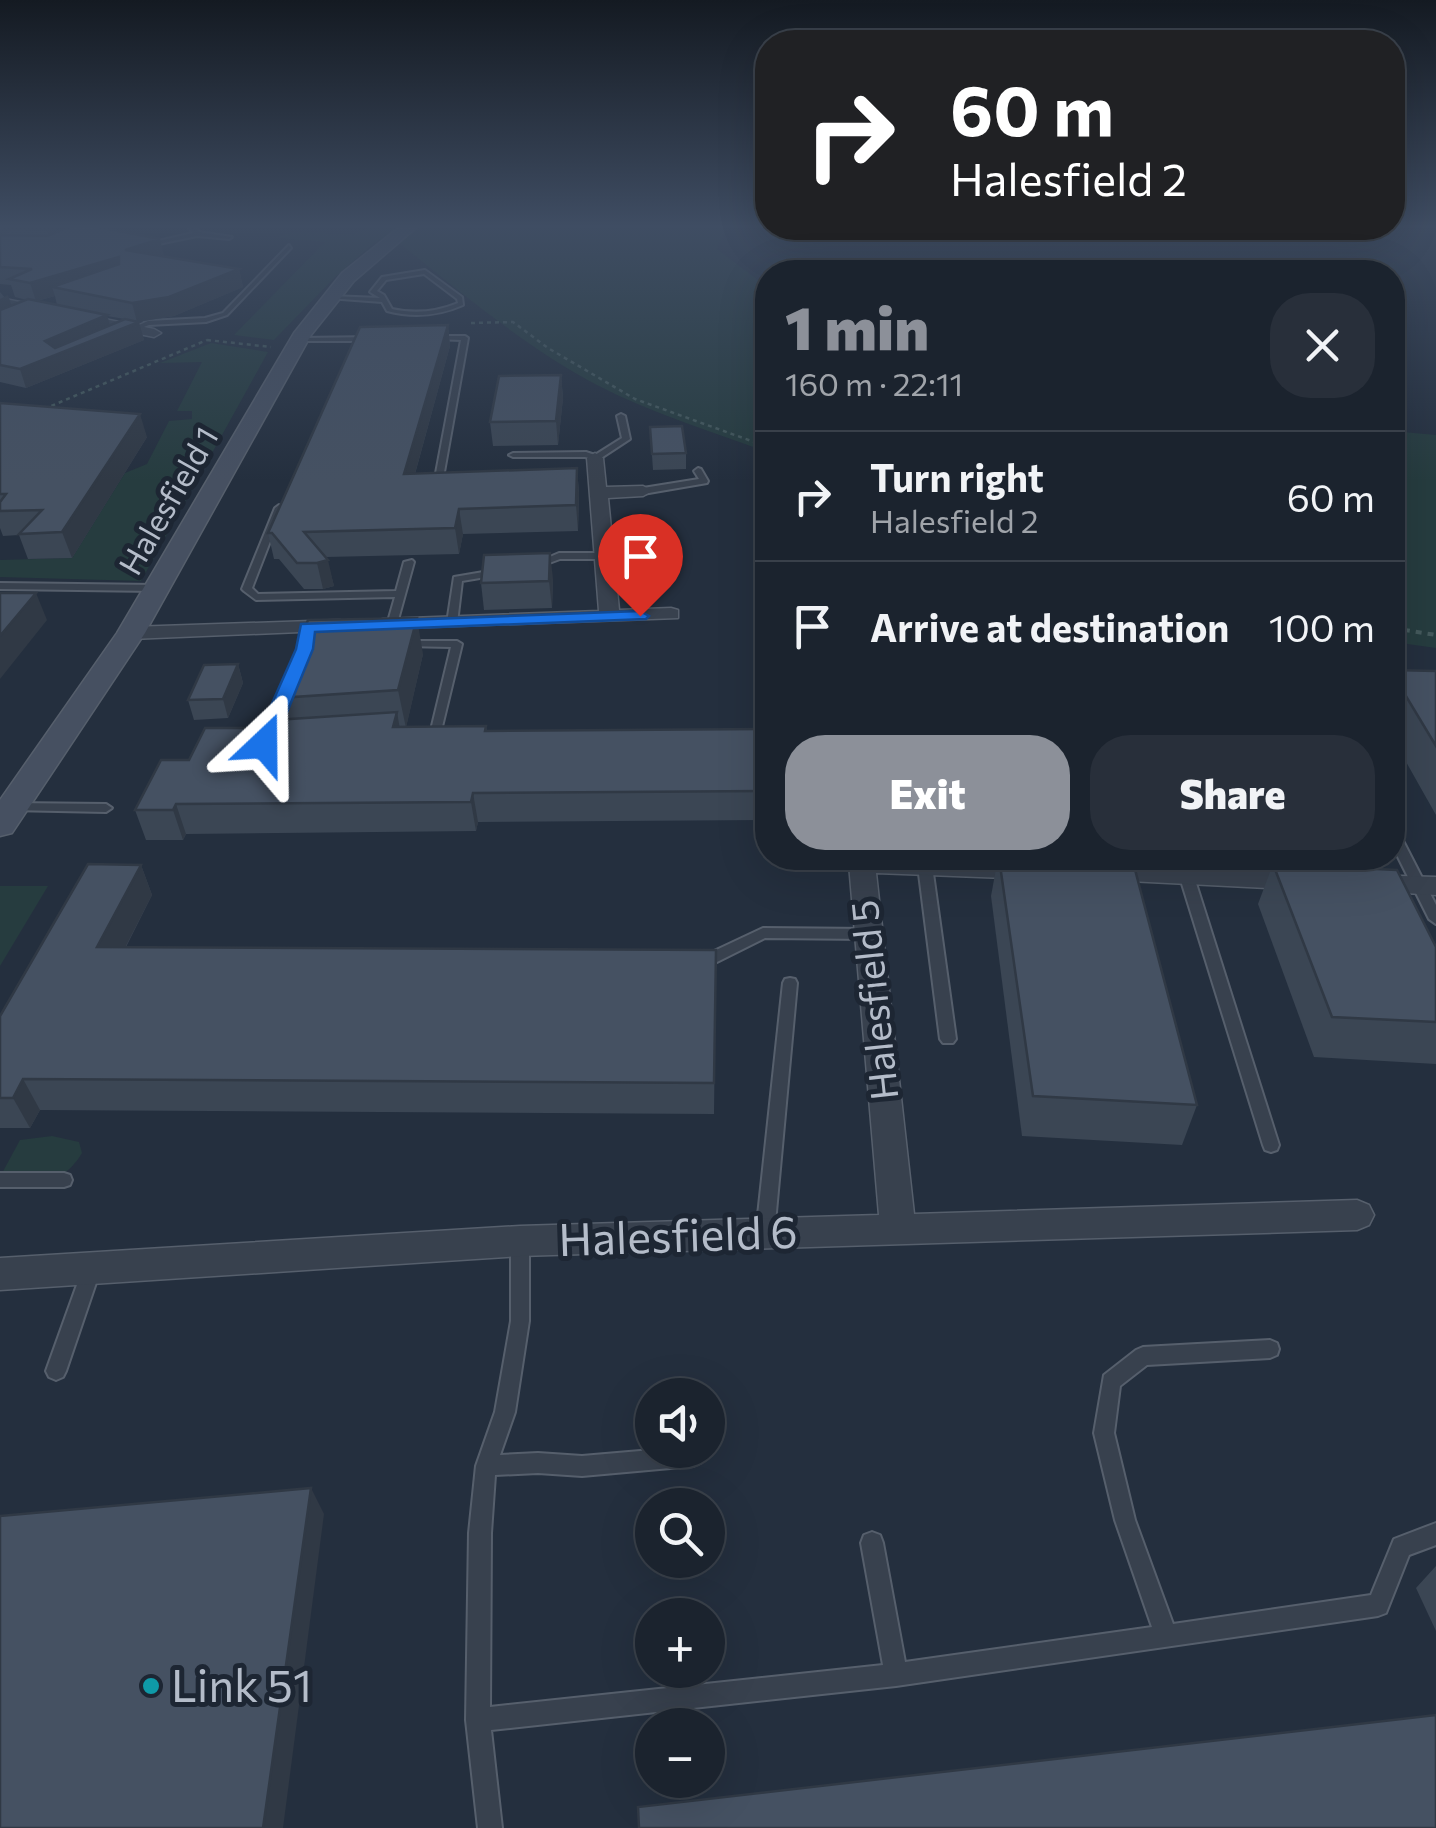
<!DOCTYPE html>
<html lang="en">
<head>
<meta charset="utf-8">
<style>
	body { margin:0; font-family:Commissioner,sans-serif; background:#282f3a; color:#f1f3f6; height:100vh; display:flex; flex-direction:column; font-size:38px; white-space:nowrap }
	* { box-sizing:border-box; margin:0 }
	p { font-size:32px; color:#a0a4aa }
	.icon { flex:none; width:55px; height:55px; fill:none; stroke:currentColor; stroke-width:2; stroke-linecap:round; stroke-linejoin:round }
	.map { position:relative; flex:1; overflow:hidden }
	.panel { position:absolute; left:755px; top:260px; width:650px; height:610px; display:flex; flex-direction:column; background:#1b232e; border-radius:40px; box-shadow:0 10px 40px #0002,0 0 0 2px #39404a }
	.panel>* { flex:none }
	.banner { position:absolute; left:755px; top:30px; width:650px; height:210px; border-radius:40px; box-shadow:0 10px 40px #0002,0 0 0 2px #39404a; background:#202124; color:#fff; overflow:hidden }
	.fabs { position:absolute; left:635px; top:1378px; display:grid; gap:20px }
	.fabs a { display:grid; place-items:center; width:90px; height:90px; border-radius:50%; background:#1b232e; box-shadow:0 10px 40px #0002,0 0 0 2px #39404a; font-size:50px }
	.pin { position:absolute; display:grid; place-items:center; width:85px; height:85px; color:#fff; margin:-102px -42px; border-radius:50% 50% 50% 0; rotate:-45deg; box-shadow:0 0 10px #0007 }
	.pin .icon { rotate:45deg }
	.me { position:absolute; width:110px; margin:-55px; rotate:23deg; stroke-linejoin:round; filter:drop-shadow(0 0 8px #0008) }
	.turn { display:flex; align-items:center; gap:35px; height:210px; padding:0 30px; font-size:45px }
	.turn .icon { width:130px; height:130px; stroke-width:2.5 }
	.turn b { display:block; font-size:70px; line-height:85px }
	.round { display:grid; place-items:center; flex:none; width:105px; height:105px; border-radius:40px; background:#282f3a }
	.overview { display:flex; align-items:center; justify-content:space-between; height:170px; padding:0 30px }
	h1 { font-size:60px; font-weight:800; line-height:75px; color:#8c9099 }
	.button { display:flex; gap:20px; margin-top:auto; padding:20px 30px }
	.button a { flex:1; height:115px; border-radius:40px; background:#8c9099; color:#fff; font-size:40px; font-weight:800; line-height:115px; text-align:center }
	.button a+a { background:#282f3a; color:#f1f3f6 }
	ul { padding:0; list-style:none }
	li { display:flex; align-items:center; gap:30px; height:130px; padding:0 30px; border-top:2px solid #39404a }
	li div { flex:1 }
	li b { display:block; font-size:38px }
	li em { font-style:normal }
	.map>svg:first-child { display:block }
</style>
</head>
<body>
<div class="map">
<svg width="1436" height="1828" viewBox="0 0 1436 1828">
	<rect width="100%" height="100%" fill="#242f3e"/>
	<g fill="#263c3f">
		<path d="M374,225H728L717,249L767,287V452C710,431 651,413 597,385C525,347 462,293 399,243L380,239L374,243L335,277L274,340L234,335L325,242L277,238C310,221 343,247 374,225Z"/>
		<polygon points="211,343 268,352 141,581 0,577 0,560 72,558 125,473 147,464 169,421 192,419 192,411 177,411 202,362 160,363"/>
		<polygon points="1392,431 1436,435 1436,648 1393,642"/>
		<path d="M767,549V742H757C756,680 746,608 767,549Z"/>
		<polygon points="0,886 48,886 0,966"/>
		<path d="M52,1136L79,1142L82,1153C60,1189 38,1179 0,1177L20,1140Z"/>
	</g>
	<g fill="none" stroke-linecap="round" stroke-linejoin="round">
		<defs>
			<g id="lane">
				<polygon points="187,225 193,225 199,232 232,237 229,239 197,236 144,247 141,245 193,233"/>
				<polygon points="289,245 291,248 227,315 206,322 149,325 126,334 121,333 148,321 205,318 223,313"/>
				<path d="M425,270L462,297L463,305C438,316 413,318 387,311L382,302L328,298L331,296L380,298L370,292L382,277ZM424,274L457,299L458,303C436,312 415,314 392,309L384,295L377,291L386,280Z"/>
				<polygon points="435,336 465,336 468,338 441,489 437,492 433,489 461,340 433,339"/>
				<polygon points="299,338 374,337 377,339 374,341 297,341"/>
				<polygon points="621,414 625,416 630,439 598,460 585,457 513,457 509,455 513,453 586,452 595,455 622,438 617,416"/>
				<polygon points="698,468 701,469 708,481 707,483 643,494 639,491 643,488 699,479 694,471"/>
				<polygon points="279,505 283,508 252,588 258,594 396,591 404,562 412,560 414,562 396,627 392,628 387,625 395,597 256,600 244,591 242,589 275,508"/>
				<polygon points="559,553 604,553 609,556 604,559 560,559 536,568 531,565"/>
				<polygon points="501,569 504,570 504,574 462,581 457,623 456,625 448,625 447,623 454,577"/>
				<polygon points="0,583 156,585 161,588 156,591 0,589"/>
				<polygon points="407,641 457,641 462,644 440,735 429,737 423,734 431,730 451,647 403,646 403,642"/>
				<polygon points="287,687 293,690 270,743 264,747 260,745 258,743 281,690"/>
				<polygon points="13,803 106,804 112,808 106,812 9,810 7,807"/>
				<polygon points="1392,827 1398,831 1436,905 1436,924 1429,919 1392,845"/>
				<polygon points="1174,858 1188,858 1279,1145 1277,1150 1271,1152 1265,1150 1263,1145"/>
				<polygon points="925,862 932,866 956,1039 953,1043 943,1043 940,1039 918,866"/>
				<polygon points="763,928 869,929 876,934 869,939 765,938 707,967 697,967 695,963 697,959"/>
				<polygon points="790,978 795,979 797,983 774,1234 771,1239 765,1241 759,1239 756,1234 783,983 785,979"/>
				<polygon points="0,1173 64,1173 70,1175 72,1180 70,1185 64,1187 0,1187"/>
				<polygon points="520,1233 526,1236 529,1241 529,1321 515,1412 500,1455 538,1453 582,1456 652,1450 701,1450 703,1456 700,1463 693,1466 582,1476 538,1473 495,1475 491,1533 490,1707 883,1665 861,1543 864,1535 872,1532 880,1535 883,1543 905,1662 1152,1627 1115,1520 1094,1433 1104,1375 1136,1350 1143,1347 1270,1340 1277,1343 1279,1349 1277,1355 1270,1358 1147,1365 1120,1386 1114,1433 1135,1520 1173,1624 1371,1595 1394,1539 1436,1523 1436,1545 1409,1555 1386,1613 1378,1616 896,1686 491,1730 502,1828 478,1828 466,1720 469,1533 476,1466 495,1412 511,1321 511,1241 514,1236"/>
				<polygon points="92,1260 98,1262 101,1268 66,1371 63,1377 56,1380 49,1377 46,1371 83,1268 86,1262"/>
			</g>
			<g id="street">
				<polygon points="13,225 29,225 0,236 0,229"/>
				<polygon points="0,298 154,329 161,333 154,337 0,306"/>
				<polygon points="595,453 603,458 606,487 643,486 652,491 643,496 608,498 619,610 671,608 678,610 678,618 376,629 373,625 376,621 383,619 599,611 587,458"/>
				<polygon points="340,620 350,626 347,630 131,639 121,633 131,627"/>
				<polygon points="855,858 1030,861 1043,870 1030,879 876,873 914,1214 1357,1200 1369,1205 1374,1215 1369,1225 1357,1230 520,1256 0,1290 0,1258 520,1226 879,1215 849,864"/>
				<polygon points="1098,864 1305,872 1314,875 1318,881 1314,887 1305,890 1089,879 1085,873 1089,867"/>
				<polygon points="1368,875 1436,877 1436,895 1359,890 1355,884 1359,878"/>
			</g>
			<polygon id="secondary" points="402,225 419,225 354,281 311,335 145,633 12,833 0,836 0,800 117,633 294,333 342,273"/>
		</defs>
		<use href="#lane" stroke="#565f6c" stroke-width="4"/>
		<use href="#street" stroke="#565f6c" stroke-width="3"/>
		<use href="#secondary" stroke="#565f6c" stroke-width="3"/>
		<g stroke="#44595c" stroke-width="2.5" stroke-dasharray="4 4" stroke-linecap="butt">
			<polyline points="471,323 513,322 548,348 635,399 768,447"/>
			<polyline points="207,340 271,347"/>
			<polyline points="44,409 207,340"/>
		</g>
		<polyline stroke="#44595c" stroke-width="4" stroke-dasharray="6 6" stroke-linecap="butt" points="1392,628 1436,635"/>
		<use href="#lane" fill="#38414e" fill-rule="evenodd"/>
		<use href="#street" fill="#38414e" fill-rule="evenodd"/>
		<use href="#secondary" fill="#465061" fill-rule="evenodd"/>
	</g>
	<g fill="#3b4654" fill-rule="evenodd">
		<path d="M55,226L57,232L164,256L239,269L243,287L174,316L138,322L144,340L26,388L0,382V292L12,306L27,300L15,297L11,285L0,284V235H12L9,228ZM55,296L57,305L37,301ZM107,316L125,319L110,325Z"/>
		<polygon points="448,325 450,346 415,474 577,468 579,493 578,531 463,534 459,554 326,557 334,586 323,589 304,589 279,559 274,559 268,533"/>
		<polygon points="561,375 563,398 558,445 493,446 490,422"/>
		<polygon points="0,403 147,437 72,558 28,559 19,535 3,536 0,528"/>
		<polygon points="650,427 686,453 686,469 653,470"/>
		<polygon points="553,579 552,608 484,610 481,583"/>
		<polygon points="423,654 406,727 486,726 487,731 768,729 768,820 478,822 476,831 186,834 183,840 146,840 135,810 189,760 272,728 284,719 278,698"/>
		<polygon points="238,664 243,683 228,718 194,720 188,700"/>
		<polygon points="1392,670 1436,671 1436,815 1392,737"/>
		<polygon points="998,858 1197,1105 1182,1145 1022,1136 991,896"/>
		<polygon points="1271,858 1359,858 1357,861"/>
		<polygon points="1273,864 1436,947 1436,1064 1314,1057 1258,904"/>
		<polygon points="141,865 152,895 126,947 716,950 714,1114 40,1110 30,1128 0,1128 0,1016"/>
		<polygon points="1436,1566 1436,1631 1416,1588"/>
	</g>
	<g fill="#303945">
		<polygon points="55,226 59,238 51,242 47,230"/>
		<polygon points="160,239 164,256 125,250"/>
		<polygon points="119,257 124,275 52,287 55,296 36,301 30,283"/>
		<polygon points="239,269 243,287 174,316 137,322 132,303"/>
		<polygon points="8,295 14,313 0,319 0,299"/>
		<polygon points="107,315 112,332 139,322 144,340 26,388 20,369 45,341"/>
		<polygon points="448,325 450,346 408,499 404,474"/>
		<polygon points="561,375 563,398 558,445 556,421"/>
		<polygon points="140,414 147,437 72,558 62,532"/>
		<polygon points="577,468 579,493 578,531 576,505"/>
		<polygon points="459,509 463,534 459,554 455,528"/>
		<polygon points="550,553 553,579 552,608 549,581"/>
		<polygon points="328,560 334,586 323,589 317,563"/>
		<polygon points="36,593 47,620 0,679 0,636"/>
		<polygon points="417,618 423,654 406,728 398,690"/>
		<polygon points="238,664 243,683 228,718 223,699"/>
		<polygon points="397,712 402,741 393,727"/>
		<polygon points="473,793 478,822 476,831 471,802"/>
		<polygon points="176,804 186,834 183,840 173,810"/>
		<polygon points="141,865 152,895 110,977 97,947"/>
		<polygon points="23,1079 40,1110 30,1128 13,1098"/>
		<polygon points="311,1488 324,1514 283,1828 263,1828"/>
	</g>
	<g fill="#455162" stroke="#303945" stroke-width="2.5">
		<polygon points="18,225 36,225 55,226 47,230 9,228"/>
		<polygon points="74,225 87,225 160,239 125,250 239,269 169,297 132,303 52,287 119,264 119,257 30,283 9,279 32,269 0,267 0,235 47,236"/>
		<polygon points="28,299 107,315 45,341 55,348 125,319 139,322 20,369 0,365 0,310"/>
		<polygon points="448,325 404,474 577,468 576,505 459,509 455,528 304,532 328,560 317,563 297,563 272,533 268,533 360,327"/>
		<polygon points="561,375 556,421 490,422 499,376"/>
		<polygon points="0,403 140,414 62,532 19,534 42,510 0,511 0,502 6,494 0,494"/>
		<polygon points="682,426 686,453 652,454 650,427"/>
		<polygon points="550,553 549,581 481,583 484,555"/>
		<polygon points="0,593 36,593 0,636"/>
		<polygon points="417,618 398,690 278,698 308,620"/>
		<polygon points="238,664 223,699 188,700 204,665"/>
		<polygon points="1392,670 1436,671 1436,746 1392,673"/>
		<polygon points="397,712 393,727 486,726 485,731 768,729 768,791 473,793 471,802 176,804 173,810 135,810 161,760 189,760 205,728 272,728 275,720"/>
		<polygon points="999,858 1133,862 1197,1105 1033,1096"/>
		<polygon points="88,864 141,865 97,947 716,950 714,1083 23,1079 13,1098 0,1098 0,1016"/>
		<polygon points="1273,864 1397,870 1436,947 1436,1022 1332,1017"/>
		<polygon points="311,1488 263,1828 0,1828 0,1516"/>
		<polygon points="1436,1715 1436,1828 639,1828 638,1807"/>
	</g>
	<linearGradient id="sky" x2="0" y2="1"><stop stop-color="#141a22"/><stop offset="0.47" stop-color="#3f4d63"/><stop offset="1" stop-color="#3f4d63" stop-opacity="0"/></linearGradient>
	<rect width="1436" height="481" fill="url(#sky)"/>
	<polygon fill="#1a73e8" stroke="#114b97" stroke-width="2.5" points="640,611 649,616 646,619 315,632 313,649 274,744 264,750 254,744 296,649 301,624"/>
	<circle fill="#0f9aa8" stroke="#1d2633" stroke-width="4" cx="151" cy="1686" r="10"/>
	<g text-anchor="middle" stroke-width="10" stroke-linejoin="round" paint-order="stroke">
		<g font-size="32" fill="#b4bcc9" stroke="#1d2633">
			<text transform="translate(169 501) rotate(-60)" y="11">Halesfield 1</text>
		</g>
		<g font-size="38" fill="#b4bcc9" stroke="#1d2633">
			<text transform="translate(875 1000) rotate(-96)" y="13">Halesfield 5</text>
		</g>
		<g font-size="45" fill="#b4bcc9" stroke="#1d2633">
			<text transform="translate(678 1236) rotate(-2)" y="16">Halesfield 6</text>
		</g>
		<g font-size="45" fill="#b4bcc9" stroke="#1d2633" text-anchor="start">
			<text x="171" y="1702">Link 51</text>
		</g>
	</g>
</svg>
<div class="fabs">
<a><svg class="icon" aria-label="sound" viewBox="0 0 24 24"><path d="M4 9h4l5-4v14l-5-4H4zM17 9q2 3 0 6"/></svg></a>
<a><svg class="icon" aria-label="search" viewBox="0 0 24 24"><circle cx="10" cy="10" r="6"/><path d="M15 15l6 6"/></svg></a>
<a>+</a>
<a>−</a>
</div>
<div class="pin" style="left:640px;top:616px;background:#d93025"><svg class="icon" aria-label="arrive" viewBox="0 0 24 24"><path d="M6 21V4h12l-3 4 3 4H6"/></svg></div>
<svg class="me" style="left:264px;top:744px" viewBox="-20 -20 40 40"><path d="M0-17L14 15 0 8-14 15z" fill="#1a73e8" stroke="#fff" stroke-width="4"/></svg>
<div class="banner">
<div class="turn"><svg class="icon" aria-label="right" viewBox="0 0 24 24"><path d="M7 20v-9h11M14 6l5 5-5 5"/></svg><div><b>60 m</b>Halesfield 2</div></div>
</div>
<section class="panel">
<div class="overview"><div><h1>1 min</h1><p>160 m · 22:11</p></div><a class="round"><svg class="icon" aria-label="close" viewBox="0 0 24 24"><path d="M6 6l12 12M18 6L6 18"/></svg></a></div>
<ul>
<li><svg class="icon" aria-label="right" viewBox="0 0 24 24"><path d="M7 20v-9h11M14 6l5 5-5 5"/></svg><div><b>Turn right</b><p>Halesfield 2</p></div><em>60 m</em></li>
<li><svg class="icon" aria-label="arrive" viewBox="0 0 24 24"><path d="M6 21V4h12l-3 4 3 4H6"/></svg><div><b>Arrive at destination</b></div><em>100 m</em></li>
</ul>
<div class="button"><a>Exit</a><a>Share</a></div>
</section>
</div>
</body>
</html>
